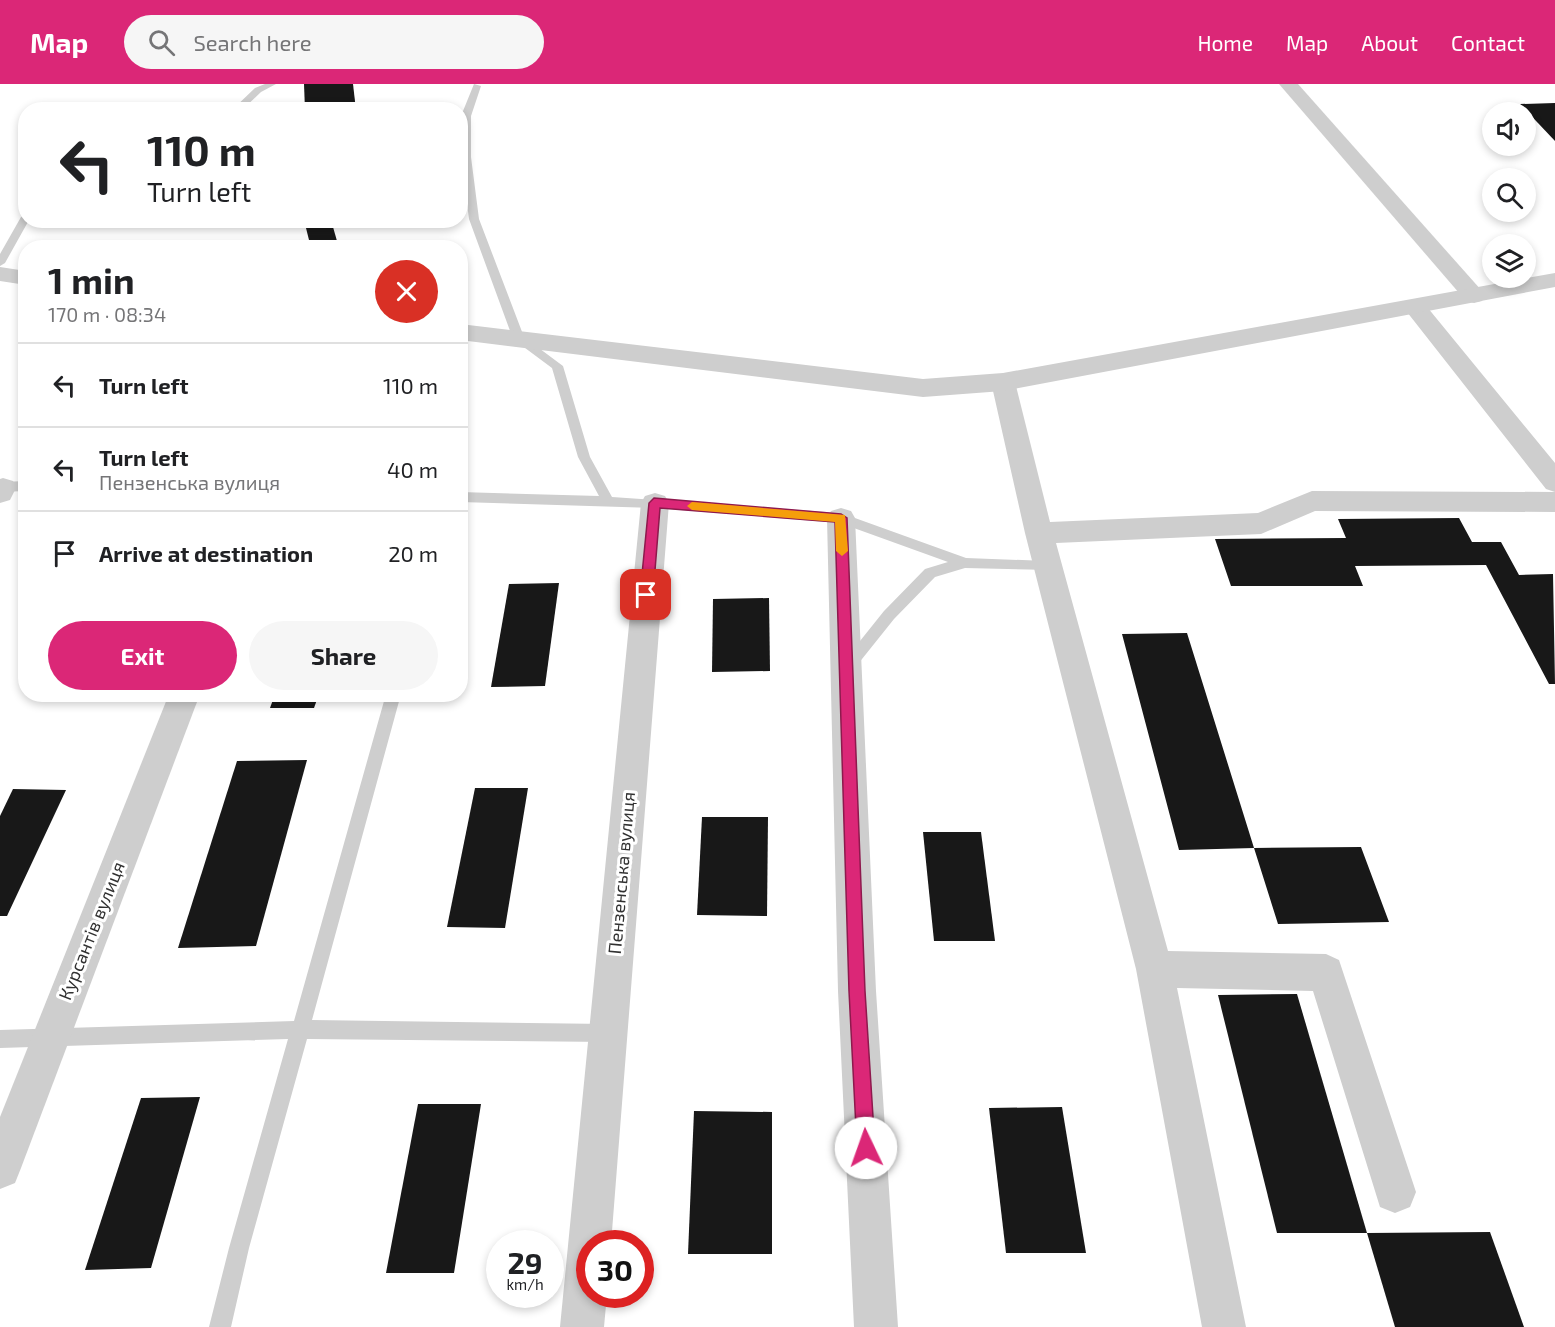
<!DOCTYPE html>
<html lang="en">
<head>
<meta charset="utf-8">
<style>
	body { margin:0; font-family:"Exo 2",sans-serif; background:#f6f6f6; color:#202124; height:100vh; display:flex; flex-direction:column; font-size:22px; white-space:nowrap }
	* { box-sizing:border-box; margin:0 }
	p { font-size:20px; color:#757577 }
	.icon { flex:none; width:33px; height:33px; fill:none; stroke:currentColor; stroke-width:2; stroke-linecap:round; stroke-linejoin:round }
	.map { position:relative; flex:1; overflow:hidden }
	.details { position:absolute; left:18px; top:156px; width:450px; height:462px; display:flex; flex-direction:column; background:#fff; border-radius:24px; box-shadow:0 3px 9px #0003 }
	.details>* { flex:none }
	.hud { position:absolute; left:18px; top:18px; width:450px; height:126px; border-radius:24px; box-shadow:0 3px 9px #0003; background:#fff; color:#202124; overflow:hidden }
	.buttons { position:absolute; left:1482px; top:18px; display:grid; gap:12px }
	.buttons a { display:grid; place-items:center; width:54px; height:54px; border-radius:50%; background:#fff; box-shadow:0 3px 9px #0003; font-size:30px }
	.speed { position:absolute; left:486px; top:1146px; display:flex; gap:12px; font-size:30px; font-weight:700; text-align:center }
	.speed>* { display:grid; place-content:center; width:78px; height:78px; border-radius:50%; background:#fff; box-shadow:0 3px 9px #0003; line-height:1 }
	.speed small { font-size:15px; font-weight:400 }
	.speed .limit { border:9px solid #d22; background:#fff; color:#111 }
	.pin { position:absolute; display:grid; place-items:center; width:51px; height:51px; color:#fff; margin:-26px; border-radius:12px; box-shadow:0 3px 9px #0006 }
	.me { position:absolute; width:66px; margin:-33px; rotate:357deg; stroke-linejoin:round; filter:drop-shadow(0 0 4px #0008) }
	.turn { display:flex; align-items:center; gap:21px; height:126px; padding:0 30px; font-size:27px }
	.turn .icon { width:78px; height:78px; stroke-width:2.5 }
	.turn b { display:block; font-size:42px; line-height:51px }
	.round { display:grid; place-items:center; flex:none; width:63px; height:63px; border-radius:32px; background:#f6f6f6 }
	.headline { display:flex; align-items:center; justify-content:space-between; height:102px; padding:0 30px }
	h1 { font-size:36px; font-weight:700; line-height:45px }
	.primary-button { display:flex; gap:12px; margin-top:auto; padding:12px 30px }
	.primary-button a { flex:1; height:69px; border-radius:36px; background:#db2777; color:#fff; font-size:24px; font-weight:700; line-height:69px; text-align:center }
	.primary-button a+a { background:#f6f6f6; color:#202124 }
	ul { padding:0; list-style:none }
	li { display:flex; align-items:center; gap:18px; height:84px; padding:0 30px; border-top:2px solid #e0e0e0 }
	li div { flex:1 }
	li b { display:block; font-size:22px }
	li em { font-style:normal }
	header { display:flex; align-items:center; gap:36px; box-sizing:border-box; height:84px; padding:0 30px; background:#db2777; color:#fff }
	header strong { font-size:28px }
	nav { display:flex; gap:33px; margin-inline-start:auto; font-size:21px }
	.search { width:420px; height:54px; background:#f6f6f6; display:flex; align-items:center; gap:15px; box-sizing:border-box; padding:0 21px; border-radius:33px; color:#757577; font-size:22px }
	.map>svg:first-child { display:block }
</style>
</head>
<body>
<header>
<strong>Map</strong>
<div class="search"><svg class="icon" aria-label="search" viewBox="0 0 24 24"><circle cx="10" cy="10" r="6"/><path d="M15 15l6 6"/></svg>Search here</div>
<nav><a>Home</a><a>Map</a><a>About</a><a>Contact</a></nav>
</header>
<div class="map">
<svg width="1555" height="1243" viewBox="0 0 1555 1243">
	<rect width="100%" height="100%" fill="#fff"/>
	<g fill="#181818">
		<polygon points="304,0 353,0 356,26 305,26"/>
		<polygon points="1555,19 1555,57 1520,20"/>
		<polygon points="304,136 331,136 339,164 311,164"/>
		<polygon points="1459,434 1472,458 1501,458 1519,491 1553,490 1555,600 1549,600 1486,481 1355,482 1363,502 1231,502 1215,455 1346,454 1338,435"/>
		<polygon points="559,499 545,602 491,603 509,500"/>
		<polygon points="769,514 770,587 712,588 713,515"/>
		<polygon points="1187,549 1254,764 1361,763 1389,838 1278,840 1254,764 1179,766 1122,550"/>
		<polygon points="275,610 319,610 314,624 270,624"/>
		<polygon points="307,676 256,862 178,864 237,677"/>
		<polygon points="475,704 528,704 505,844 447,843"/>
		<polygon points="13,705 66,706 7,832 0,832 0,732"/>
		<polygon points="702,733 768,733 767,832 697,831"/>
		<polygon points="923,748 981,748 995,857 934,857"/>
		<polygon points="1297,910 1367,1149 1277,1149 1218,911"/>
		<polygon points="200,1013 151,1184 85,1186 141,1014"/>
		<polygon points="418,1020 481,1020 454,1189 386,1189"/>
		<polygon points="1062,1023 1086,1169 1006,1169 989,1024"/>
		<polygon points="694,1027 772,1028 772,1170 688,1170"/>
		<polygon points="1490,1148 1524,1243 1395,1243 1367,1149"/>
	</g>
	<g fill="none" stroke-linecap="round" stroke-linejoin="round">
		<g fill="#cecece" fill-rule="evenodd">
			<polygon points="265,0 276,0 261,8 242,26 232,26 255,4"/>
			<polygon points="474,0 481,2 471,32 471,73 479,135 524,253 563,282 590,373 612,413 841,429 966,474 1047,477 1054,482 1052,486 965,484 935,493 894,535 854,585 849,587 844,585 842,581 844,577 884,527 925,485 948,478 840,439 655,424 460,418 460,408 599,412 578,373 552,284 513,255 469,135 461,73 461,32"/>
			<polygon points="26,130 26,136 29,136 5,179 0,182 0,170 21,133"/>
			<polygon points="26,397 26,407 0,408 0,398"/>
			<polygon points="386,610 401,610 312,936 608,940 614,943 617,949 614,955 608,958 307,955 249,1164 231,1243 209,1243 229,1164 288,955 0,964 0,946 294,937"/>
		</g>
		<g fill="#cecece" fill-rule="evenodd">
			<polygon points="1279,0 1298,0 1482,207 1485,212 1482,217 1474,219 1466,217"/>
			<polygon points="1415,216 1423,218 1555,379 1555,428 1315,427 1261,450 1056,459 1168,867 1326,870 1339,876 1416,1108 1410,1123 1395,1129 1380,1123 1313,907 1177,904 1246,1243 1202,1243 1136,885 1025,449 991,298 994,292 1003,290 1012,292 1015,298 1050,438 1258,429 1312,407 1555,408 1546,405 1407,228 1403,223 1407,218"/>
			<polygon points="3,394 13,397 16,404 10,416 0,419 0,395"/>
			<polygon points="655,409 665,412 669,419 611,1160 590,1160 590,1210 607,1210 604,1243 560,1243 641,419 645,412"/>
			<polygon points="841,424 851,427 855,434 876,907 898,1243 854,1243 838,907 827,434 831,427"/>
			<polygon points="169,610 200,610 21,1084 15,1099 0,1105 0,1033"/>
		</g>
		<g fill="#cecece" fill-rule="evenodd">
			<polygon points="0,183 26,187 26,201 0,197"/>
			<polygon points="1555,189 1555,203 1003,307 923,313 460,256 460,240 923,295 1003,289"/>
		</g>
	</g>
	<polygon fill="#db2777" stroke="#8e194d" stroke-width="1.5" points="654,414 841,430 847,434 865,907 875,1064 872,1070 866,1073 860,1070 857,1064 849,907 835,438 660,424 653,511 646,516 640,511 649,419"/>
	<polygon fill="#f59e0b" points="692,418 845,431 848,467 842,472 836,467 835,438 692,426 687,422"/>
	<g text-anchor="middle" stroke-width="6" stroke-linejoin="round" paint-order="stroke">
		<g font-size="18" fill="#313131" stroke="#fff">
			<text transform="translate(622 789) rotate(-85)" y="6">Пензенська вулиця</text>
			<text transform="translate(92 847) rotate(-68)" y="6">Курсантів вулиця</text>
		</g>
	</g>
</svg>
<div class="buttons">
<a><svg class="icon" aria-label="sound" viewBox="0 0 24 24"><path d="M4 9h4l5-4v14l-5-4H4zM17 9q2 3 0 6"/></svg></a>
<a><svg class="icon" aria-label="search" viewBox="0 0 24 24"><circle cx="10" cy="10" r="6"/><path d="M15 15l6 6"/></svg></a>
<a><svg class="icon" aria-label="layers" viewBox="0 0 24 24"><path d="M12 4l9 5-9 5-9-5zM3 14l9 5 9-5"/></svg></a>
</div>
<div class="speed"><div>29<small>km/h</small></div><div class="limit">30</div></div>
<div class="pin" style="left:646px;top:511px;background:#d93025"><svg class="icon" aria-label="arrive" viewBox="0 0 24 24"><path d="M6 21V4h12l-3 4 3 4H6"/></svg></div>
<svg class="me" style="left:866px;top:1064px" viewBox="-20 -20 40 40"><circle r="19" fill="#fff"/><path d="M0-13L10 11 0 6-10 11z" fill="#db2777"/></svg>
<div class="hud">
<div class="turn"><svg class="icon" aria-label="left" viewBox="0 0 24 24"><path d="M17 20v-9H6M10 6l-5 5 5 5"/></svg><div><b>110 m</b>Turn left</div></div>
</div>
<section class="details">
<div class="headline"><div><h1>1 min</h1><p>170 m · 08:34</p></div><a class="round" style="background:#d93025;color:#fff"><svg class="icon" aria-label="close" viewBox="0 0 24 24"><path d="M6 6l12 12M18 6L6 18"/></svg></a></div>
<ul>
<li><svg class="icon" aria-label="left" viewBox="0 0 24 24"><path d="M17 20v-9H6M10 6l-5 5 5 5"/></svg><div><b>Turn left</b></div><em>110 m</em></li>
<li><svg class="icon" aria-label="left" viewBox="0 0 24 24"><path d="M17 20v-9H6M10 6l-5 5 5 5"/></svg><div><b>Turn left</b><p>Пензенська вулиця</p></div><em>40 m</em></li>
<li><svg class="icon" aria-label="arrive" viewBox="0 0 24 24"><path d="M6 21V4h12l-3 4 3 4H6"/></svg><div><b>Arrive at destination</b></div><em>20 m</em></li>
</ul>
<div class="primary-button"><a>Exit</a><a>Share</a></div>
</section>
</div>
</body>
</html>
